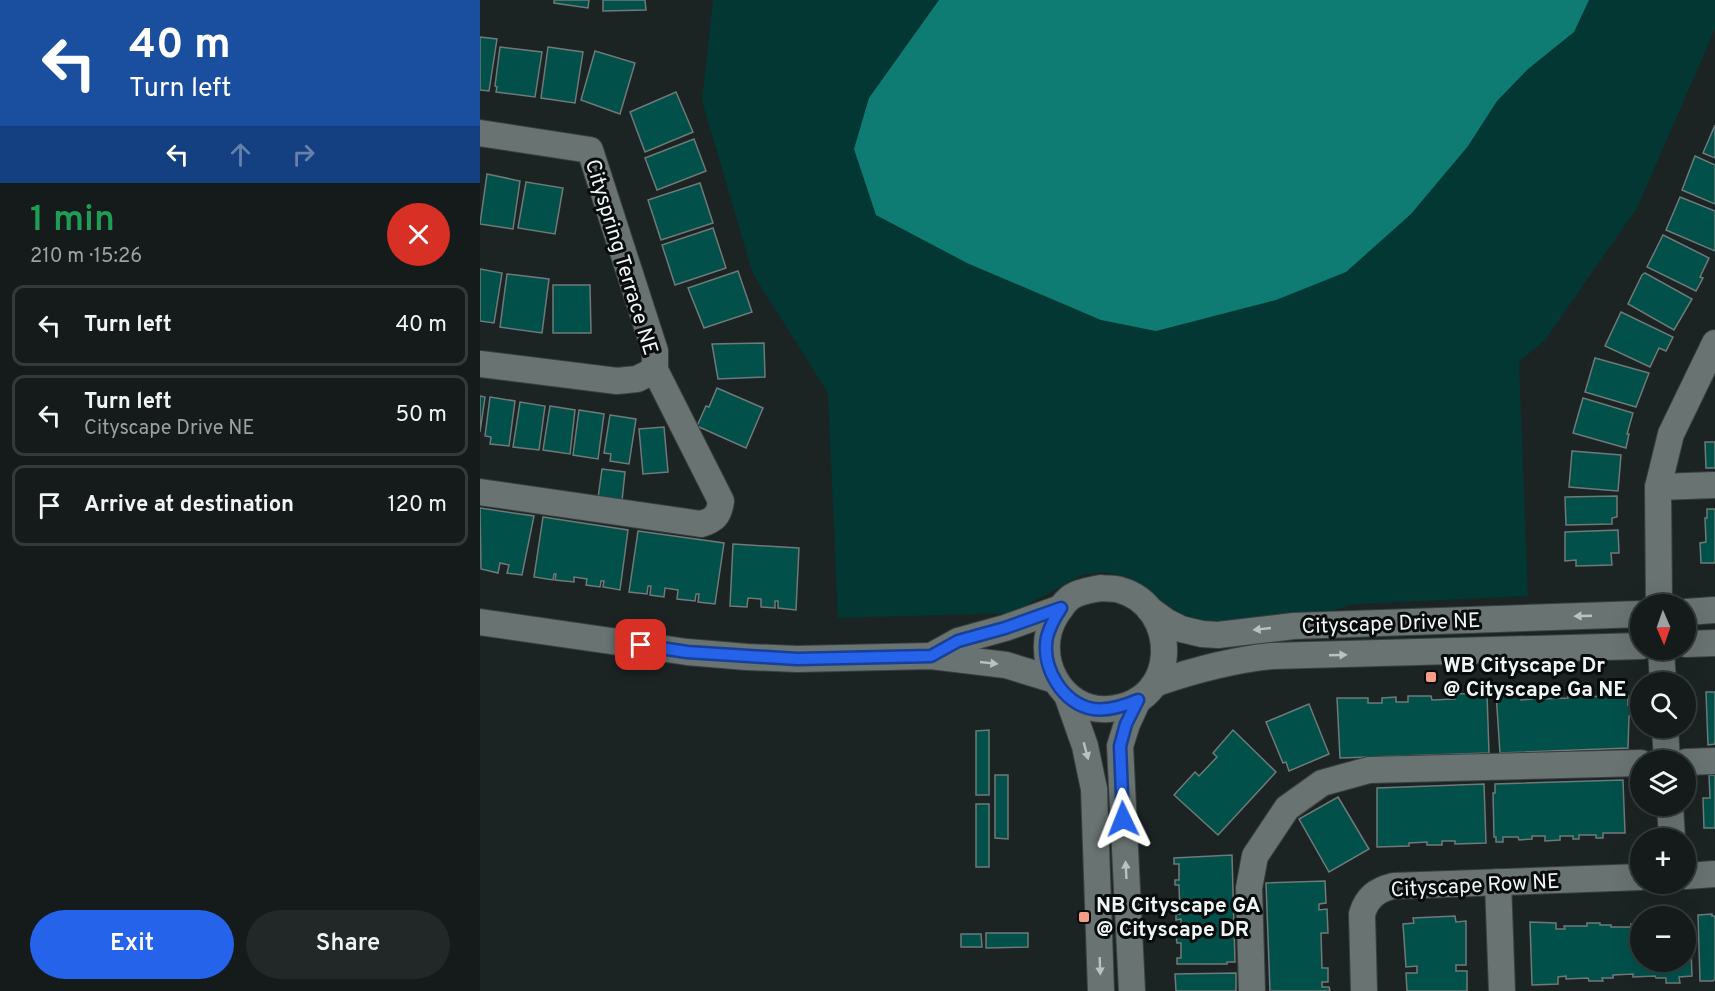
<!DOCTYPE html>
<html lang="en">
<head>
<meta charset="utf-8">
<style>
	body { margin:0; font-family:Overpass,sans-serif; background:#222827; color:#f1f3f6; height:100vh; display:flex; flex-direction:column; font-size:22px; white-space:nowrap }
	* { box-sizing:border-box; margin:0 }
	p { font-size:20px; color:#9da1a2 }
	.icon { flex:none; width:33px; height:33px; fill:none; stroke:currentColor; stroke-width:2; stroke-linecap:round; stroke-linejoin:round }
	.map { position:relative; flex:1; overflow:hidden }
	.panel { display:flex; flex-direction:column; background:#151b1a; width:480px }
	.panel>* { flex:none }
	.top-card { background:#1a4fa0; color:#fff; overflow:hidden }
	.needle { width:39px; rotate:178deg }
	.tools { position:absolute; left:1150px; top:594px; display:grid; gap:12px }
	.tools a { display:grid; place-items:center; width:66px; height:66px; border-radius:50%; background:#151b1a; box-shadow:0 6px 24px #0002,0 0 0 2px #343939; font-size:30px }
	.pin { position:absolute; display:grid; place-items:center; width:51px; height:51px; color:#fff; margin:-26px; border-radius:12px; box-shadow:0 3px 9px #0006 }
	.me { position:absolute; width:66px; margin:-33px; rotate:358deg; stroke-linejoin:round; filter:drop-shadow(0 0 4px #0008) }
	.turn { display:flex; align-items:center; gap:21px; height:126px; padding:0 30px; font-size:27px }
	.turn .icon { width:78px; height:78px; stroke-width:2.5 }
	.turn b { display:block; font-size:42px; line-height:51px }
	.lanes { display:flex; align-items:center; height:57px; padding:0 30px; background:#0003; justify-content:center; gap:30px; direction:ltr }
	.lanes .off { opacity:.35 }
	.round { display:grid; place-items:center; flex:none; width:63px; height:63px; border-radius:32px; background:#222827 }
	.head { display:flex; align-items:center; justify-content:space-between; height:102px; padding:0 30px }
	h1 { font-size:36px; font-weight:600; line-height:45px; color:#1e9e55 }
	.cta { display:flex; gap:12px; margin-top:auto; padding:12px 30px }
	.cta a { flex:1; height:69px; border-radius:36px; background:#2563eb; color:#fff; font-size:24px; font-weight:600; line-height:69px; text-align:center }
	.cta a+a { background:#222827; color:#f1f3f6 }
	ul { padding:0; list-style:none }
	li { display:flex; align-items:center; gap:18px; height:81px; margin:0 12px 9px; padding:0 18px; border:3px solid #343939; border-radius:12px }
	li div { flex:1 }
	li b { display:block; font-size:22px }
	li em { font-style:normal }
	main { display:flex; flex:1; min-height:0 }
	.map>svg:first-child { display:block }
</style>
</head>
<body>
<main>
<section class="panel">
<div class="top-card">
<div class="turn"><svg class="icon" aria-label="left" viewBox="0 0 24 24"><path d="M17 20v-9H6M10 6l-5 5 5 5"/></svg><div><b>40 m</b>Turn left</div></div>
<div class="lanes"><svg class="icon" aria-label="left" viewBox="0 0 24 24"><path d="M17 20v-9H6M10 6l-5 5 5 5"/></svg><svg class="icon off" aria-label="ahead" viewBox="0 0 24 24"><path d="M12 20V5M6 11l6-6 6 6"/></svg><svg class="icon off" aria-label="right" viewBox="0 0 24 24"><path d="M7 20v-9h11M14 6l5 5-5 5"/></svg></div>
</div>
<div class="head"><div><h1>1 min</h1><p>210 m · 15:26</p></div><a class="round" style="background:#d93025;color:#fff"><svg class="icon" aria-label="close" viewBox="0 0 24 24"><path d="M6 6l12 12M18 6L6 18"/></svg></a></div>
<ul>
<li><svg class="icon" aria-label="left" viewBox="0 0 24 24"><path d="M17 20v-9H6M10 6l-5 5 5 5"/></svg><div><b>Turn left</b></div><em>40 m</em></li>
<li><svg class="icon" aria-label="left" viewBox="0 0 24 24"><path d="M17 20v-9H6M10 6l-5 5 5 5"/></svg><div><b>Turn left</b><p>Cityscape Drive NE</p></div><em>50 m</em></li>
<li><svg class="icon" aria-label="arrive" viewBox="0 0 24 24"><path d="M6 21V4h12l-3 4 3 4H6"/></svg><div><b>Arrive at destination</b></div><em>120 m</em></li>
</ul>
<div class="cta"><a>Exit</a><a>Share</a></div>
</section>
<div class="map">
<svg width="1235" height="991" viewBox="0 0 1235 991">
	<rect width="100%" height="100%" fill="#1c2423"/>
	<polygon fill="#023733" points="233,0 1235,0 1235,29 1157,208 1065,340 1039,362 1048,596 875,604 846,612 730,622 701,614 648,577 625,572 602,575 532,613 358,618 348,393 273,274 222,101"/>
	<polygon fill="#0f7c74" points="459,0 1109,0 1094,32 1048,69 1017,101 988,146 931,214 866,272 796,300 676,331 621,320 487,263 396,215 374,149 389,98"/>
	<g fill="#02504a" stroke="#6f7978" stroke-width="1.5">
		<polygon points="74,0 109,0 108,8 74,3"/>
		<polygon points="123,0 165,0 166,10 123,11"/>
		<polygon points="0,37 17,39 9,91 0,90"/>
		<polygon points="20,47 62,52 55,97 16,92 17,87 15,86"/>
		<polygon points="68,47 103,52 95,103 61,98"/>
		<polygon points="115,51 155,63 140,114 101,100"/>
		<polygon points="196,92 213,132 165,152 150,112"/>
		<polygon points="1235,125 1235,158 1223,153"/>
		<polygon points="214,139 226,171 177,190 165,158"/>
		<polygon points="1215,156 1235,165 1235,204 1202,190"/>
		<polygon points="7,174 40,181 33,229 0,224"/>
		<polygon points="46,182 83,188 75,234 38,228"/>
		<polygon points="220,183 233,223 181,240 168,200"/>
		<polygon points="1200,197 1235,211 1235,251 1186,230"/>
		<polygon points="233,228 246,268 195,285 182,245"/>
		<polygon points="1183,235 1229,258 1220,277 1223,278 1216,291 1167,267"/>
		<polygon points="0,269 22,273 14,323 0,321"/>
		<polygon points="258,271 272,312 224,328 208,288"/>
		<polygon points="1165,273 1212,299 1194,330 1148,304 1162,275"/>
		<polygon points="27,274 69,279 62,333 20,327"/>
		<polygon points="73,285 110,285 111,333 73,333"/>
		<polygon points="1141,312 1193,337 1186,351 1179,348 1170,367 1125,346"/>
		<polygon points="284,343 285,377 238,379 232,344"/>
		<polygon points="1115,358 1169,373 1156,407 1105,392"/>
		<polygon points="237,388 283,408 266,448 217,426 226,406 229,407"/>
		<polygon points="0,396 5,397 0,432"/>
		<polygon points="10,397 35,401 29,446 10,444 11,437 5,436"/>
		<polygon points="1103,398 1153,413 1147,434 1149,434 1146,448 1093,433"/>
		<polygon points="40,402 65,406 59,450 33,447"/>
		<polygon points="70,406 95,410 90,454 63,450"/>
		<polygon points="99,410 124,414 118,459 93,455"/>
		<polygon points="130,415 156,419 149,464 130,461 131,454 124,453"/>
		<polygon points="184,427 188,472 163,474 159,429"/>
		<polygon points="1225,442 1235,442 1235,468 1226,468"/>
		<polygon points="1092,451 1141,455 1138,491 1089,487"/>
		<polygon points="122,469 145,472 142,501 118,498"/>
		<polygon points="1137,496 1137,517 1132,518 1132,524 1086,525 1085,497"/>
		<polygon points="0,508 54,516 42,575 27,573 29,565 20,563 18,573 1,569"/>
		<polygon points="1227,509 1235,509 1235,563 1221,563 1220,543 1226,542 1225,518 1227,518"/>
		<polygon points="63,517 148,530 140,590 123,587 124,581 121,581 120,587 106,585 107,579 94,577 94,582 75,580 76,574 74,574 73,580 54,577"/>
		<polygon points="1138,530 1139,553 1131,553 1132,565 1096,566 1096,560 1085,561 1085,532"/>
		<polygon points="158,531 244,543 235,604 218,602 219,594 216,594 215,601 197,599 198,590 185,588 184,597 170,595 171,586 168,586 167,594 149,592"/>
		<polygon points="253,544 319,548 316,610 298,608 298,601 295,601 295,608 281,607 281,599 268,598 267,607 250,606"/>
		<polygon points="1102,690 1103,697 1148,695 1148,705 1154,704 1154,715 1149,716 1148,748 1020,753 1016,693 1041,692 1041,700 1052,699 1052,692 1061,692 1061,699 1088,698 1088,691"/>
		<polygon points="1226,692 1235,692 1235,744 1228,745"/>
		<polygon points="1007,693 1009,753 860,758 857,698 888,698 888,703 902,703 902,698 916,697 916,702 928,702 928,696 951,696 952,700 975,699 975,694"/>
		<polygon points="829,704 849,754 809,771 806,762 803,763 786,722"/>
		<polygon points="509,730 509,795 496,795 496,731"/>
		<polygon points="753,730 796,772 738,835 694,795 715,772 719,776 737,757 733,753"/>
		<polygon points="515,775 528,775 528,839 515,838"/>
		<polygon points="1229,775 1235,775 1235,828 1224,828 1223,798 1230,798"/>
		<polygon points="1143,780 1145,833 1123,833 1123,838 1116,838 1116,835 1099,835 1099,839 1093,839 1093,836 1080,836 1080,840 1065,841 1065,836 1052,836 1052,839 1039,840 1038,837 1023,837 1023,842 1016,842 1016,837 1014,837 1013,793 1015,793 1015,784"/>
		<polygon points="1004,784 1006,843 975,844 975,841 962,841 962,845 947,845 947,842 929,843 929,846 897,847 897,788"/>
		<polygon points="858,797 889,849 849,872 819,819"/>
		<rect x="496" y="804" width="13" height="63"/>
		<polygon points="752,855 755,962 747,962 747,964 697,964 697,958 701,958 701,943 697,943 696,936 701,936 701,919 696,920 696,914 700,914 699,885 695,885 695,880 699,880 699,864 694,864 694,858"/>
		<polygon points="845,881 846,903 839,904 839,910 847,909 848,933 841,933 842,968 848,968 848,982 842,982 842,987 849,987 850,991 790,991 786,883"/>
		<polygon points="1232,914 1232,916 1235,916 1235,979 1233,981 1220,981 1218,915"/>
		<polygon points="975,916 976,922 986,921 986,965 976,965 976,971 987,971 987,991 927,991 926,973 937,973 937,966 926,967 923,924 934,923 933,918"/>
		<polygon points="1206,921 1210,921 1212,976 1199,977 1200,983 1186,983 1186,978 1176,978 1175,976 1153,977 1153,974 1133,975 1133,978 1122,978 1123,981 1109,981 1108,978 1086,979 1086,976 1078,977 1078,984 1052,985 1050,922 1076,923 1076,929 1085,929 1084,926 1107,926 1107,923 1120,923 1120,925 1131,925 1131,927 1151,927 1151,924 1161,924 1161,962 1206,962"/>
		<polygon points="506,933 548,933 548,947 506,948"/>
		<polygon points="481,934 501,934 502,947 481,947"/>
		<polygon points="756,973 756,991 696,991 695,974"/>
	</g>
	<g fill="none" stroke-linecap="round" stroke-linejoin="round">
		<defs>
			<g id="minor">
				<polyline points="0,133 110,150 175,351 175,370 157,379 137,381 0,364"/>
				<polyline points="1178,487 1235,485"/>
				<path d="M0,492L221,524C235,520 239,515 241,501L175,370"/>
				<path d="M621,588C627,589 634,588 640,590C699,606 702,703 629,709C580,713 551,655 576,615C580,609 585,601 591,597C600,591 611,590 621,588Z"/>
				<polyline points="1179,604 1178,487 1191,434 1235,343"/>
				<polyline points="669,609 687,622 701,629 722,634 738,635 814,626 1161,614"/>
				<polyline points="1206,612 1235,610"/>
				<polyline points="0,622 207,652 267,657 317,659 451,656 526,665 575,680"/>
				<polyline points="1206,644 1235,643"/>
				<polyline points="1181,650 1183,682"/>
				<polyline points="451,656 478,641 525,628 581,608"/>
				<path d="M677,683C715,670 753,660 792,656L1161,646"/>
				<polyline points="587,695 605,746 614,789 621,991"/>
				<polyline points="1185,728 1187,760"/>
				<polyline points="1206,762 1235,761"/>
				<polyline points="1190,806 1192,838"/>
				<polyline points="1206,876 1235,874"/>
				<polyline points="1018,882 1022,991"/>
				<polyline points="652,991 640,746 647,724 658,700"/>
				<polyline points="772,991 769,888 775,856 807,808 842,783 889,770 1161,763"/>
				<path d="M884,991L882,914C887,897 897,890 913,886L1161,877"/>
			</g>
		</defs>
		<use href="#minor" stroke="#39403f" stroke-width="28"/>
		<use href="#minor" stroke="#697371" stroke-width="26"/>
	</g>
	<defs><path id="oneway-solid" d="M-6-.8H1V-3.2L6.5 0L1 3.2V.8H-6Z" transform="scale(1.5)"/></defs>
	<g fill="#bac2c0">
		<use href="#oneway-solid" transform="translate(1103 616) rotate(178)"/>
		<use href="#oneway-solid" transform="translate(782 629) rotate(174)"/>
		<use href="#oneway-solid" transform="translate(858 655) rotate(-2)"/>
		<use href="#oneway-solid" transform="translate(509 663) rotate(6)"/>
		<use href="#oneway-solid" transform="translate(606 751) rotate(75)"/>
		<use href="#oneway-solid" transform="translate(646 870) rotate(-93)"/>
		<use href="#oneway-solid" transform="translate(620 966) rotate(88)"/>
	</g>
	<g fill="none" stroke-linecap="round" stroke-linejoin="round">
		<defs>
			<path id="route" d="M161,645L207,652L317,659L451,656L478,641L525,628L581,608C575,617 570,626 567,637C561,667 582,703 613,709C629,711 644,706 658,700L646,724L640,746L643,819"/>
		</defs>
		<use href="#route" stroke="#184099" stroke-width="15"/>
		<use href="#route" stroke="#2563eb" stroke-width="10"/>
	</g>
	<g fill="#f49e87" stroke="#090c0c" stroke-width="2">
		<rect x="945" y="671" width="12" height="12" rx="3"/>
		<rect x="598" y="911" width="12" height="12" rx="3"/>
	</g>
	<g text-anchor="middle" stroke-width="6" stroke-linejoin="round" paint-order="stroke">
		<g font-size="21" fill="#f0f6f5" stroke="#090c0c">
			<text transform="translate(142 257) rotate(73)" y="7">Cityspring Terrace NE</text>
			<text transform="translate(911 623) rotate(-2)" y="7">Cityscape Drive NE</text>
			<text transform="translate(995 885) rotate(-3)" y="7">Cityscape Row NE</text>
		</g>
		<g font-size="21" font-weight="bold" fill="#f0f6f5" stroke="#090c0c" text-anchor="start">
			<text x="963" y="672">WB Cityscape Dr<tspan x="963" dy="24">@ Cityscape Ga NE</tspan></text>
			<text x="616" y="912">NB Cityscape GA<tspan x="616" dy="24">@ Cityscape DR</tspan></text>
		</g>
	</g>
</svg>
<div class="tools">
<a><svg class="needle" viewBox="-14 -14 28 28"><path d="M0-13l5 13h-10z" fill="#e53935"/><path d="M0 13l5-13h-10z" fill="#9da1a2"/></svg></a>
<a><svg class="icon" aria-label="search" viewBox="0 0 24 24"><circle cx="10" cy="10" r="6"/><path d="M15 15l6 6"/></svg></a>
<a><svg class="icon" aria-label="layers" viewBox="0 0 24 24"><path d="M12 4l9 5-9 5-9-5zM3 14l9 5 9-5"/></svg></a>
<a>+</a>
<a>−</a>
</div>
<div class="pin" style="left:161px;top:645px;background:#d93025"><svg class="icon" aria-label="arrive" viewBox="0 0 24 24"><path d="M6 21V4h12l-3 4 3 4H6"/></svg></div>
<svg class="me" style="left:643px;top:819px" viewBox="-20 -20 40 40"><path d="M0-17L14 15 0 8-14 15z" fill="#2563eb" stroke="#fff" stroke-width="4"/></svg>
</div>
</main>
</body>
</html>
